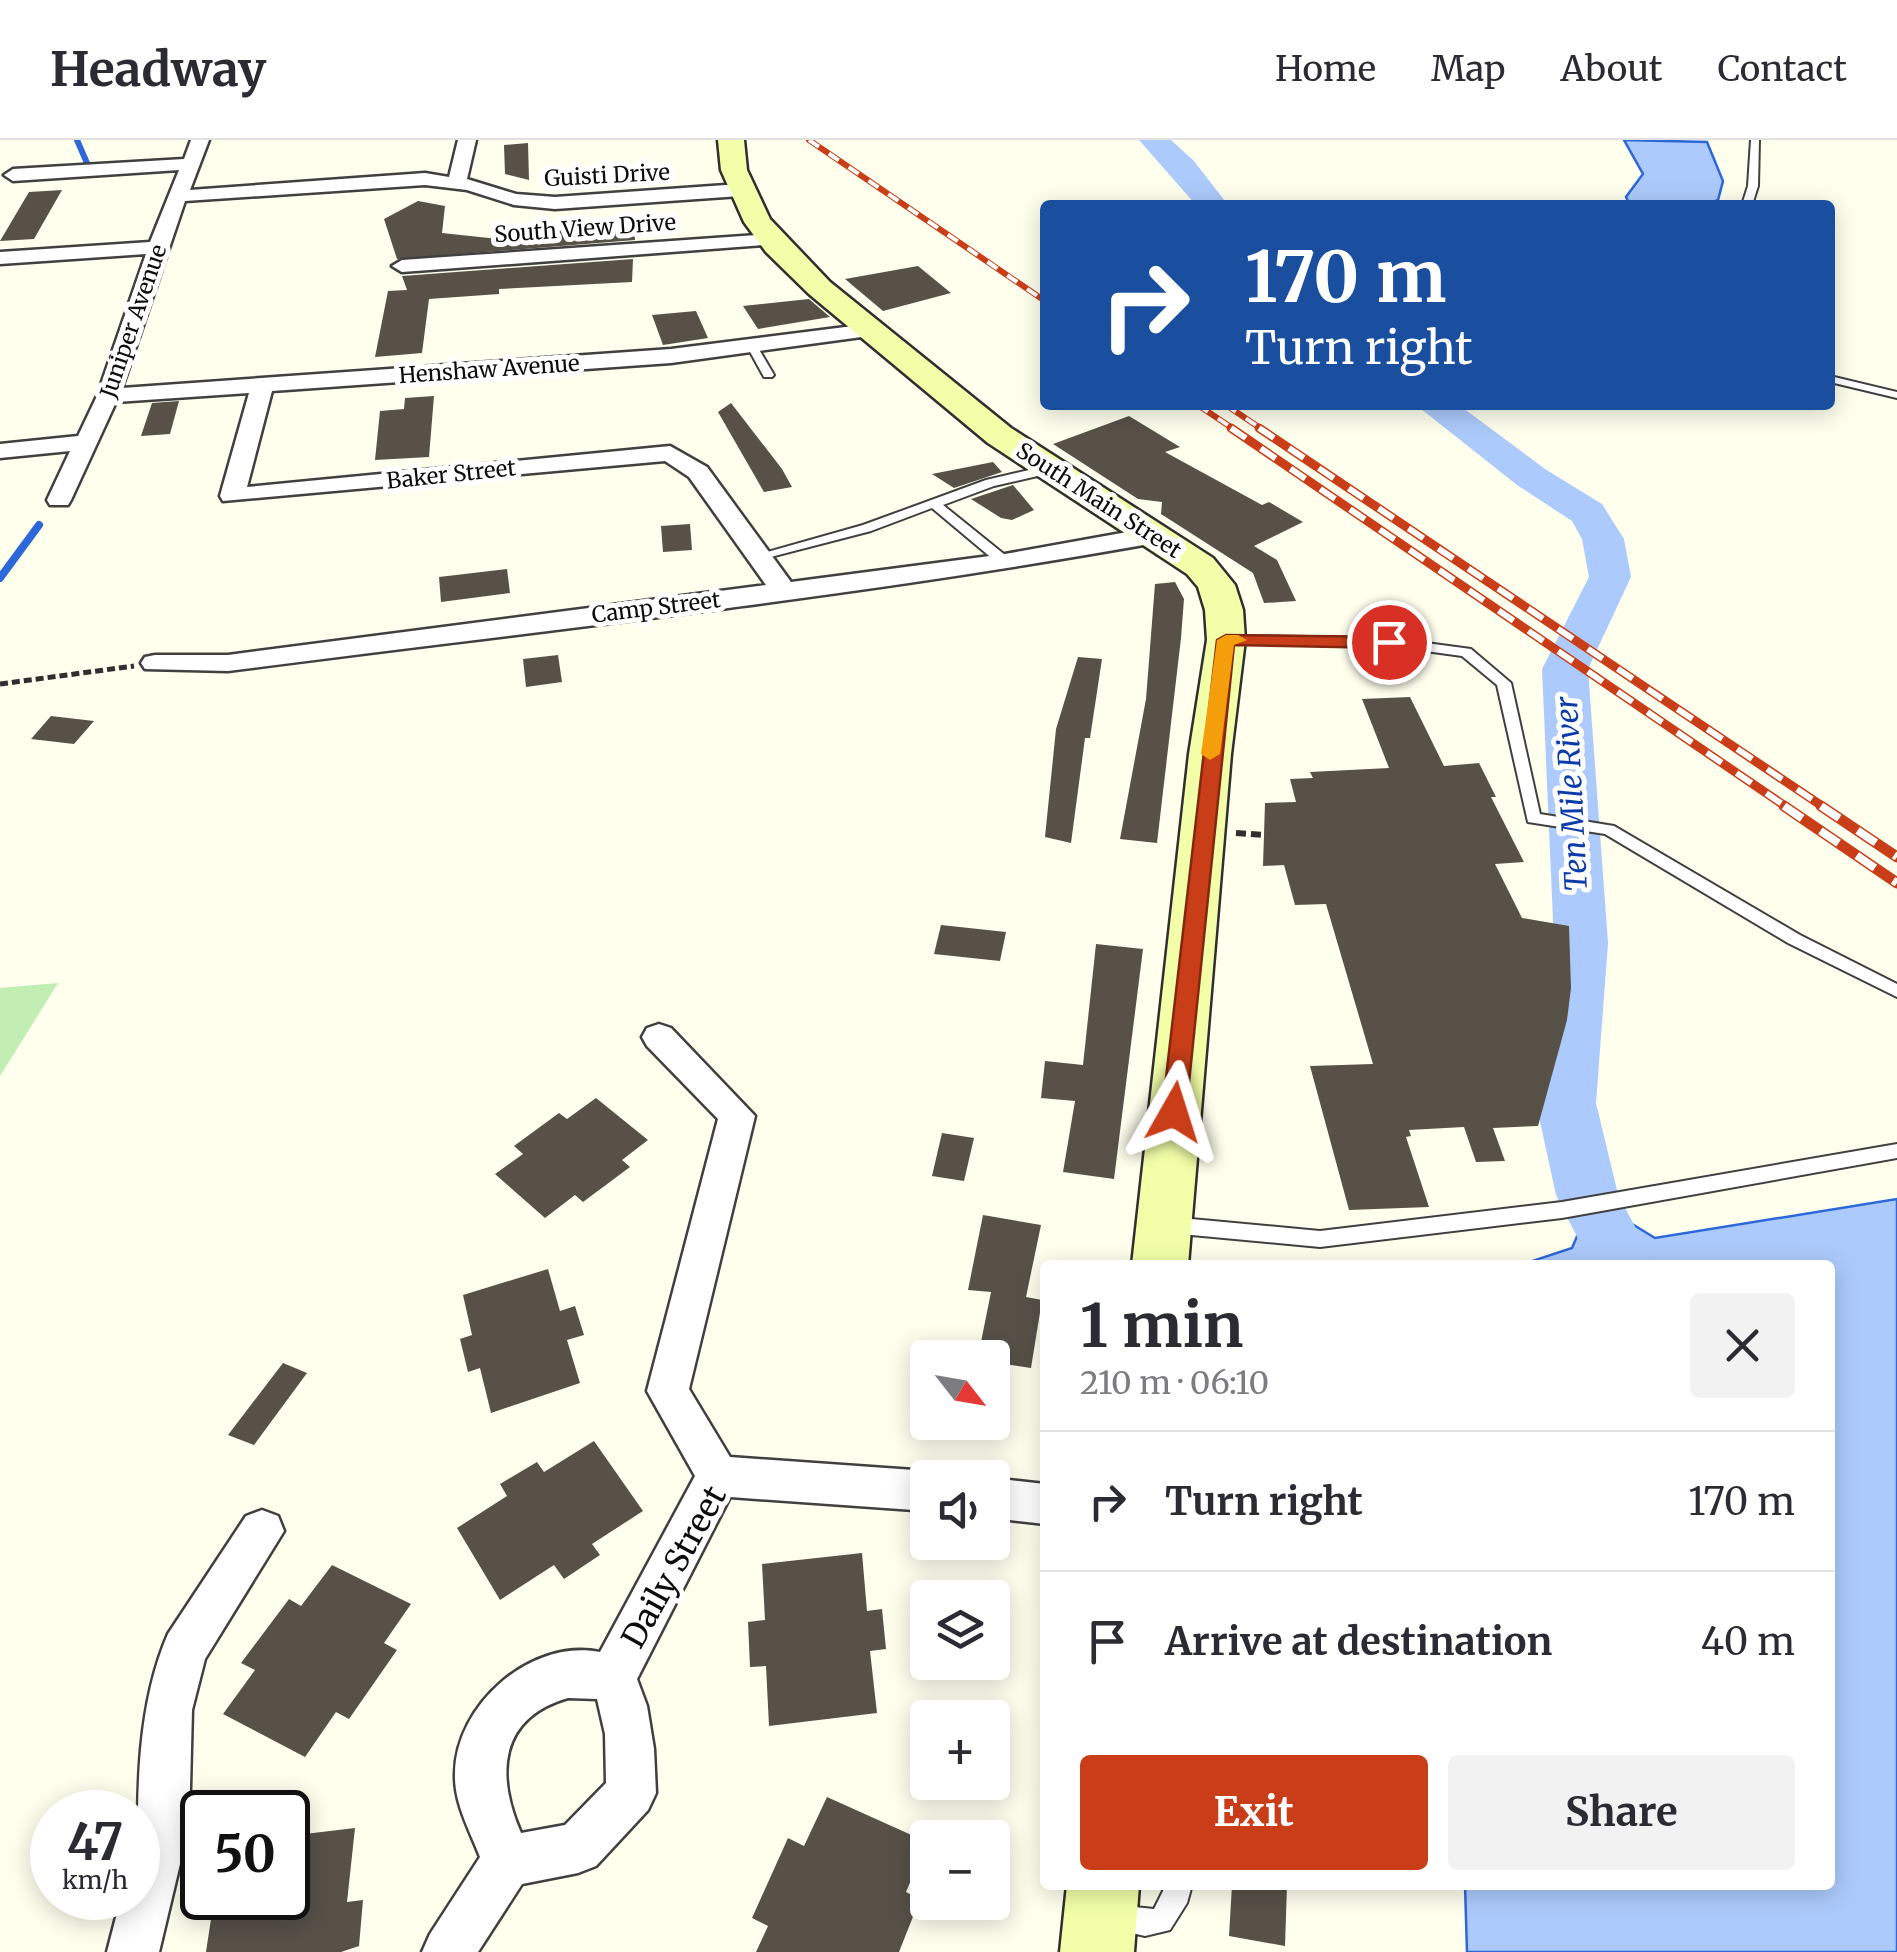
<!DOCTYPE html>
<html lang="en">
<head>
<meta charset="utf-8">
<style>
	body { margin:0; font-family:Merriweather,serif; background:#f2f2f3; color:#2b2b33; height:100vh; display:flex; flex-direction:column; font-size:38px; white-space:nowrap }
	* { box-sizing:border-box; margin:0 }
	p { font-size:32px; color:#7c7c81 }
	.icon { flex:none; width:55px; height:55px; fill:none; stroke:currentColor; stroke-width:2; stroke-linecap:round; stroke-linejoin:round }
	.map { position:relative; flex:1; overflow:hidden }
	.drawer { position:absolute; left:1040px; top:1120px; width:795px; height:630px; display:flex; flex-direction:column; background:#fff; border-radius:10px; box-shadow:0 5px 25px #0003 }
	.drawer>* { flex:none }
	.hud { position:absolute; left:1040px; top:60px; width:795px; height:210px; border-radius:10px; box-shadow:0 5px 25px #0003; background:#1a4fa0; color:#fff; overflow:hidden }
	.needle { width:65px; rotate:121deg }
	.fabs { position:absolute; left:910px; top:1200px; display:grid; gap:20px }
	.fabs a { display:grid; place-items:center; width:100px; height:100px; border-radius:10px; background:#fff; box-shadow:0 5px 25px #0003; font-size:50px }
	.speed { position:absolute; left:30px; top:1650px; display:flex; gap:20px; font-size:50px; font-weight:700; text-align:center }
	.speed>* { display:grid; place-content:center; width:130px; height:130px; border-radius:50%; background:#fff; box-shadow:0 5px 25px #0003; line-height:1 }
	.speed small { font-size:25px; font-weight:400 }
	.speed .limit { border:5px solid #111; border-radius:15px; background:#fff; color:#111 }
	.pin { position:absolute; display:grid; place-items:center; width:85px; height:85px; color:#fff; margin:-42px; border:5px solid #fff; border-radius:50%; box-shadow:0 2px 10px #0007 }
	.me { position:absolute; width:110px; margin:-55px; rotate:6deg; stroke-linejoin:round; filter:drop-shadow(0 0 8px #0008) }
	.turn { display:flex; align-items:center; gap:35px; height:210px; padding:0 40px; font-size:45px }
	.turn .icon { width:130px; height:130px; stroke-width:2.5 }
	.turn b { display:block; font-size:70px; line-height:85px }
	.round { display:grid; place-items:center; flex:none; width:105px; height:105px; border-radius:10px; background:#f2f2f3 }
	.overview { display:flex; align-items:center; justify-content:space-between; height:170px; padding:0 40px }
	h1 { font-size:60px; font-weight:700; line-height:75px }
	.cta { display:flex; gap:20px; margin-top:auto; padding:20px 40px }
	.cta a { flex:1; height:115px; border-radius:10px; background:#c93e19; color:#fff; font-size:40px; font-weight:700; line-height:115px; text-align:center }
	.cta a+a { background:#f2f2f3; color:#2b2b33 }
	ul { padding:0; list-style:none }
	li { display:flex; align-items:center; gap:30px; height:140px; padding:0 40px; border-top:2px solid #e1e1e2 }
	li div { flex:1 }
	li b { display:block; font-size:38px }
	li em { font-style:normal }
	header { display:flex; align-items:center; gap:60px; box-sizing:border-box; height:140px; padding:0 50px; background:#fff; border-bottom:2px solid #e1e1e2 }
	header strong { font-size:48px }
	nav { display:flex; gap:55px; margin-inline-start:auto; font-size:35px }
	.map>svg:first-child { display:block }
</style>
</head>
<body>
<header>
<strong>Headway</strong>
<nav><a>Home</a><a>Map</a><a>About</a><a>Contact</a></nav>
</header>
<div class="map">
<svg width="1897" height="1812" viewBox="0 0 1897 1812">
	<rect width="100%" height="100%" fill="#feffed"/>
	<polygon fill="#c2edb3" points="58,843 0,936 0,848"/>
	<g fill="#accafb" stroke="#2d68d9" stroke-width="2.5">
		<polygon points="1624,0 1707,2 1723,41 1718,60 1706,65 1630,65 1626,57 1643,34"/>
		<polygon points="1615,1050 1624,1079 1655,1098 1897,1059 1897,1812 1467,1812 1465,1745 1830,1745 1830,1125 1520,1125 1572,1108 1578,1094 1565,1056"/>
	</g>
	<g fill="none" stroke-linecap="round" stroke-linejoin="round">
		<polyline stroke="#2d68d9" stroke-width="6" points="77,0 87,23"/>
		<polyline stroke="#2d68d9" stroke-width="8" points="0,438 39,385"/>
		<g fill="#accafb" fill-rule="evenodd">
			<polygon points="1139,0 1171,0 1194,21 1228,65 1196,65"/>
			<polygon points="1416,265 1459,265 1545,329 1602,364 1624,399 1631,437 1588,529 1608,803 1596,963 1618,1054 1655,1125 1591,1125 1556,1055 1536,963 1554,803 1542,529 1589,437 1582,399 1572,381 1517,345"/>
		</g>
	</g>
	<g fill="#575148">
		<polygon points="528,3 529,40 505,34 504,5"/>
		<polygon points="62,50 34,99 0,101 29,52"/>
		<polygon points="418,61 445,66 442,93 518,101 520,91 635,89 635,100 397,119 384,79"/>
		<polygon points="633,119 632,142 499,149 499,154 429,159 422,213 375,217 388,151 407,150 402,136"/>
		<polygon points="918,126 951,153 883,171 845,139"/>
		<polygon points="809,159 830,177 758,189 743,166"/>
		<polygon points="696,171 708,198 663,205 652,175"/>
		<polygon points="434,256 429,317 375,320 380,271 404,269 405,258"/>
		<polygon points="179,261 170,294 141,296 152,263"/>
		<polygon points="731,263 782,329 792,347 764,352 718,272"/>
		<polygon points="1129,276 1180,307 1165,312 1262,365 1269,362 1303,382 1254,406 1277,420 1296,461 1264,463 1253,433 1161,374 1162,362 1138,359 1053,304"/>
		<polygon points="993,322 1002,332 954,348 932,334"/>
		<polygon points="1013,345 1034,370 1012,380 1001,378 971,359"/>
		<polygon points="690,384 692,410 663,412 661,386"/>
		<polygon points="507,429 510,453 441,462 439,437"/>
		<polygon points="1175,442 1184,459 1181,498 1157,703 1120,699 1146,559 1155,444"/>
		<polygon points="558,515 562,542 526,547 523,519"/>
		<polygon points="1078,517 1102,519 1090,598 1085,598 1071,703 1045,697 1056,589"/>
		<polygon points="1410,557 1444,626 1479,623 1496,657 1491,657 1524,722 1495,724 1522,778 1569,786 1571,848 1567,880 1538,986 1493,988 1505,1021 1476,1022 1464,987 1409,990 1411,996 1406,997 1429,1067 1349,1070 1310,926 1373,924 1326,764 1295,765 1284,725 1263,726 1265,663 1296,662 1290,639 1313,638 1310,632 1389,628 1362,559"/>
		<polygon points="51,576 94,581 74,604 31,599"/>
		<polygon points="941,785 1006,792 1000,821 934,814"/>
		<polygon points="1096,804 1143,809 1114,1039 1063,1032 1075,961 1041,958 1045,921 1083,925"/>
		<polygon points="596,958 648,1000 622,1020 630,1027 583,1062 575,1055 545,1078 495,1034 523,1014 514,1006 559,973 567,979"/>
		<polygon points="942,993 974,998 964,1041 932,1036"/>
		<polygon points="983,1075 1041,1085 1026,1157 1042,1160 1031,1228 997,1223 1001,1204 981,1202 991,1152 968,1150"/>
		<polygon points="548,1129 560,1171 575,1166 584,1195 567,1200 580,1243 491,1273 480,1228 468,1232 460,1199 472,1195 463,1155"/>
		<polygon points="283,1223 307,1233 254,1305 228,1295"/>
		<polygon points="594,1301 643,1371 592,1404 600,1415 564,1439 554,1425 500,1460 457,1388 507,1356 500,1344 537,1322 544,1332"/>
		<polygon points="862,1413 867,1471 882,1469 886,1509 870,1511 877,1573 769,1586 766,1526 750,1527 748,1482 765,1480 762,1424"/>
		<polygon points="332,1425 411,1464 384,1503 397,1510 349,1579 336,1572 305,1617 223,1574 255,1530 241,1523 289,1459 301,1466"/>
		<polygon points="827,1657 927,1702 906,1752 920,1759 899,1812 756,1812 768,1786 752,1778 788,1698 804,1706"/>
		<polygon points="355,1688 347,1762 363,1760 359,1806 341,1812 206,1812 211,1779 233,1776 235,1758 288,1758 288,1696"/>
		<polygon points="1232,1745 1287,1745 1285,1806 1229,1796"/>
	</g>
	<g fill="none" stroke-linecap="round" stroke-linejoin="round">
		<defs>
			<g id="lane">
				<polygon points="1751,0 1759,0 1758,46 1752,65 1742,65 1748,46"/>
				<polygon points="749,206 757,206 774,235 772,237 764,237 748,208"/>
				<polygon points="1830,236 1897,252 1897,258 1830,242"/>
				<polygon points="1051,325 1055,326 1055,332 994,346 943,365 1010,419 1010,425 1000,425 932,368 871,391 759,420 753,416 863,385 986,340"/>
				<polygon points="1226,496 1389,498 1471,509 1511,543 1540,674 1614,686 1800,795 1897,844 1897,857 1788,803 1605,694 1528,682 1497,545 1462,516 1389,506 1221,503 1219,500"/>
				<polygon points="1897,1004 1897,1018 1562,1078 1320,1107 1170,1093 1163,1091 1160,1085 1163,1079 1170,1077 1320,1091 1562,1062"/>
				<polygon points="1166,1745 1192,1745 1187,1763 1170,1790 1145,1796 1106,1787 1102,1778 1106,1769 1115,1765 1154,1769"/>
			</g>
			<g id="street">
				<path d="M191,0H209L190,50L425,33L449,37L458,0H476L467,39L516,54L555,57L740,44L749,50L740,56L555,69L514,65L467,50L425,45L185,61L122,248L671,209L869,184L880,190L869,196L671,223L272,251L247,347L670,306L707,327L791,442L1005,414L1155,387L1168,395L1155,403C848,458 537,491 228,531L145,529L141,523L145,517L155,515H228L766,445L689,337L665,321L223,361L220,356L249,253L116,262L71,360L68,365H50L47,360L70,311L0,318V304L78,296L97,256L146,114L0,124V112L150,102L179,30L13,41L4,35L13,29L184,19Z"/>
				<polygon points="772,94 782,100 779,104 402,132 392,126 402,120"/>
				<path d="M659,884L671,888L755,976L689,1249L730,1317L928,1331L944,1338H928V1371L730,1357L637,1539L647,1566L654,1609L656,1653L648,1670L596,1726L578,1733L522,1744L478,1812H422L430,1794L480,1717C470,1691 454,1663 455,1634C455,1565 531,1498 600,1512L695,1336L647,1251L718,979L647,906L642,897L647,888ZM568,1558L597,1559L605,1594L606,1643L565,1685L521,1693C496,1636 498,1578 568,1558Z"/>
				<polygon points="992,1338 1045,1344 1045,1384 992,1378"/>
				<path d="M262,1370L278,1376L284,1391L205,1519L192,1570L189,1686L159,1812H107L121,1758H138C138,1671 133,1575 168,1494L246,1376Z"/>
			</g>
			<g id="secondary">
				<polygon points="718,0 744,0 747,30 770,79 830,142 1011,288 1213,418 1235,445 1243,470 1245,500 1231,614 1188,1125 1132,1125 1189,614 1207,500 1205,470 1198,447 1187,434 988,303 809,154 766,112 744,82 721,30"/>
				<polygon points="1067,1745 1139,1745 1134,1812 1060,1812"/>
			</g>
		</defs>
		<use href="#lane" stroke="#404040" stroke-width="4"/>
		<use href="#street" stroke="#404040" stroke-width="5"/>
		<use href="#secondary" stroke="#2f2f2f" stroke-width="5"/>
		<polyline stroke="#2f2f2f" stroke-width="5" stroke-dasharray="8 4" stroke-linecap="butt" points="0,544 134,526"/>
		<polyline stroke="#2f2f2f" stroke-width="6" stroke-dasharray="10 5" stroke-linecap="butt" points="1236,693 1264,695"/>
		<use href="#lane" fill="#fff" fill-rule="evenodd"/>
		<use href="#street" fill="#fff" fill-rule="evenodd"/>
		<use href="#secondary" fill="#f2ffa8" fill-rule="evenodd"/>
		<defs>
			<g id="rail-far2">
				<polyline points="809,0 1045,161"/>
				<polyline points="1198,265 1235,290"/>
				<polyline points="1226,265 1263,290"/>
			</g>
			<g id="rail-far1">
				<polyline points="1231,288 1788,668"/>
				<polyline points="1259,288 1825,668"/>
			</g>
			<g id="rail">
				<polyline points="1784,666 1897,743"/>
				<polyline points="1821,666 1897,717"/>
			</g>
		</defs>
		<use href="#rail-far2" stroke="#c93e19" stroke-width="6"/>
		<use href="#rail-far1" stroke="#c93e19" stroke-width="9"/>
		<use href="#rail" stroke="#c93e19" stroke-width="11"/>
		<use href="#rail-far2" stroke="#fff" stroke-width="4" stroke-dasharray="12" stroke-linecap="butt"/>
		<use href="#rail-far1" stroke="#fff" stroke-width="6" stroke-dasharray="18" stroke-linecap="butt"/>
		<use href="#rail" stroke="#fff" stroke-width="8" stroke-dasharray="22" stroke-linecap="butt"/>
	</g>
	<polygon fill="#c93e19" stroke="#832810" stroke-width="2.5" points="1226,495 1389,497 1398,502 1389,508 1234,505 1186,972 1174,981 1162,972 1217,500"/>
	<polygon fill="#f59e0b" points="1238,495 1247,500 1234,505 1220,614 1210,620 1201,614 1217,500 1226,495"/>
	<g text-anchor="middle" stroke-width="10" stroke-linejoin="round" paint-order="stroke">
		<g font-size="22" fill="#0d0d0d" stroke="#fff">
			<text transform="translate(607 35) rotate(-3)" y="8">Guisti Drive</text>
			<text transform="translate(585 88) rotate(-4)" y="8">South View Drive</text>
			<text transform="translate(133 181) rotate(-71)" y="8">Juniper Avenue</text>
			<text transform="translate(489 229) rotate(-4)" y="8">Henshaw Avenue</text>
			<text transform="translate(451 334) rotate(-6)" y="8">Baker Street</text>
			<text transform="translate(1099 360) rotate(33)" y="8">South Main Street</text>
			<text transform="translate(656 467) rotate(-7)" y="8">Camp Street</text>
		</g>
		<g font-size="30" font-style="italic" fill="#0c3ca9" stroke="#fff">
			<text transform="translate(1572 654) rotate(-93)" y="10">Ten Mile River</text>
		</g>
		<g font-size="32" fill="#0d0d0d" stroke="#fff">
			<text transform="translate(674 1427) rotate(-61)" y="11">Daily Street</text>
		</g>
	</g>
</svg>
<div class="fabs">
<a><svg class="needle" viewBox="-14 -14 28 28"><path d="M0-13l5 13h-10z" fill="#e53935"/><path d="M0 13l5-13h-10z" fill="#7c7c81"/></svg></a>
<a><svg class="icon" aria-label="sound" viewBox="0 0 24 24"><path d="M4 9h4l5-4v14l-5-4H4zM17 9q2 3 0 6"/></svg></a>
<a><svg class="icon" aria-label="layers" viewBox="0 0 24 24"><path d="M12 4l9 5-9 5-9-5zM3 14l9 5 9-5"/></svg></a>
<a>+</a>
<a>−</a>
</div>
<div class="speed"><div>47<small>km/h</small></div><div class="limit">50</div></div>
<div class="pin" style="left:1389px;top:502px;background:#d93025"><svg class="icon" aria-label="arrive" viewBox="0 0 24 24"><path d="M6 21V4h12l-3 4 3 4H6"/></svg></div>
<svg class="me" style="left:1174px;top:972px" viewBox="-20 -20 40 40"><path d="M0-17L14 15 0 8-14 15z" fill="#c93e19" stroke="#fff" stroke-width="4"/></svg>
<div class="hud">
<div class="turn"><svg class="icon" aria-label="right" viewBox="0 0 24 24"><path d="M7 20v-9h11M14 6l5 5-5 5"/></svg><div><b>170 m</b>Turn right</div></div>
</div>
<section class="drawer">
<div class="overview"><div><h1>1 min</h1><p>210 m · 06:10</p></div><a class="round"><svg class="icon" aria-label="close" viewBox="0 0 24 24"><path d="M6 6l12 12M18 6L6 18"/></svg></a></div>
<ul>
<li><svg class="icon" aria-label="right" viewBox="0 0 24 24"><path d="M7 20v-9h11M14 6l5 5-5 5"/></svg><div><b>Turn right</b></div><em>170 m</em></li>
<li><svg class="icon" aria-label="arrive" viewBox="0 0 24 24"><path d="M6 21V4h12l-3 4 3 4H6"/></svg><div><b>Arrive at destination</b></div><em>40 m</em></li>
</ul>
<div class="cta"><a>Exit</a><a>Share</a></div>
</section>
</div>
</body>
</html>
